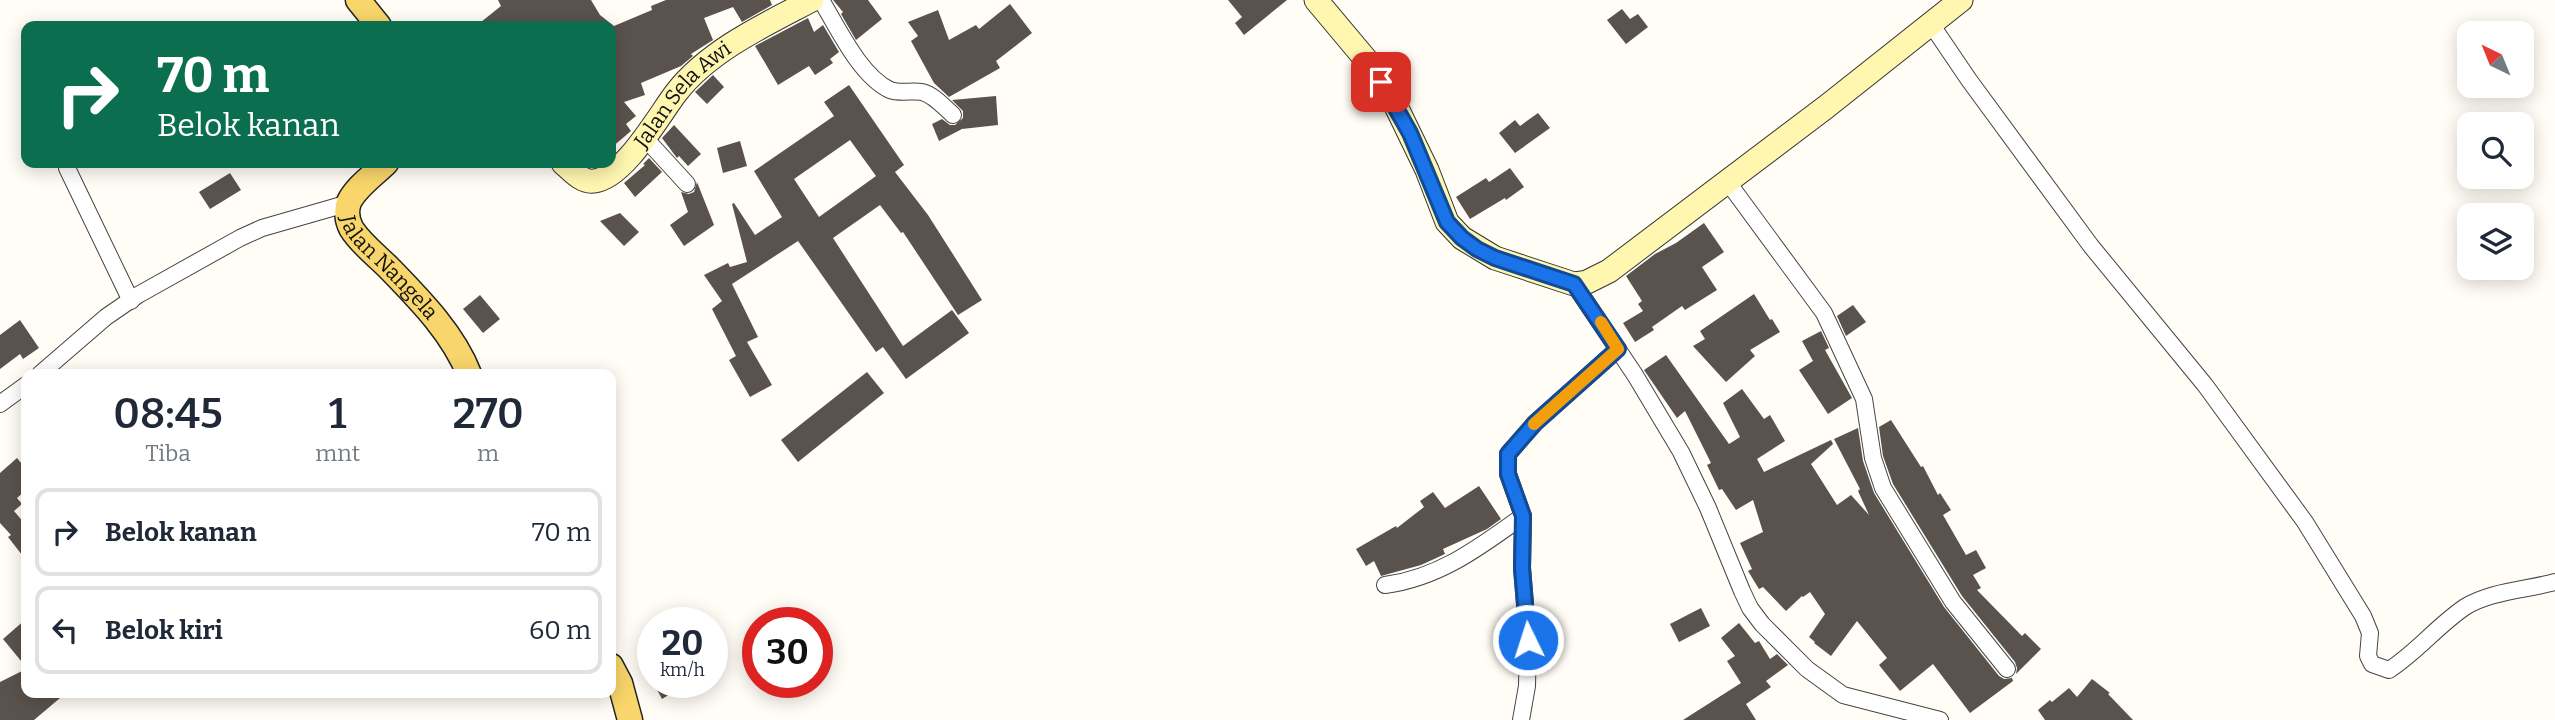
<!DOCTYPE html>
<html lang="id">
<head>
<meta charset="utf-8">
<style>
	body { margin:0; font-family:Bitter,serif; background:#f6f6f7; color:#1f2937; height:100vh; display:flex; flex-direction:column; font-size:26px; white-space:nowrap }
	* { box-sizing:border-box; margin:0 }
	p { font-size:23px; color:#747a83 }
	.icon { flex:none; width:38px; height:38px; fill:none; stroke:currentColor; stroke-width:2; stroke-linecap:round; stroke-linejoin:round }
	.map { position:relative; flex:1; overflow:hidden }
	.sheet { position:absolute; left:21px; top:369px; width:595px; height:329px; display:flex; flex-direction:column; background:#fff; border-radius:14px; box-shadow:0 4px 18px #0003 }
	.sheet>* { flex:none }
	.guide { position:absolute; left:21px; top:21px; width:595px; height:147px; border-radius:14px; box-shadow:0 4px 18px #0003; background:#0b6e4f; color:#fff; overflow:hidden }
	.needle { width:46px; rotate:317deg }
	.tools { position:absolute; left:2457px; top:21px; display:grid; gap:14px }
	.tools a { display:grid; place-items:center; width:77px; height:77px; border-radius:14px; background:#fff; box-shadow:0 4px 18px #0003; font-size:35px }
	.speed { position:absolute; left:637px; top:607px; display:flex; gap:14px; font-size:35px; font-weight:700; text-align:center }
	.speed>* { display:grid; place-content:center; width:91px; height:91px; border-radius:50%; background:#fff; box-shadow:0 4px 18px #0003; line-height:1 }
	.speed small { font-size:18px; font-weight:400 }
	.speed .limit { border:10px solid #d22; background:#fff; color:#111 }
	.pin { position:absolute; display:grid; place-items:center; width:60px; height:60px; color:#fff; margin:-30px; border-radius:14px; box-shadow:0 4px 10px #0006 }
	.me { position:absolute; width:77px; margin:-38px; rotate:356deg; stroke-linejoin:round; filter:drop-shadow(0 0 5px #0008) }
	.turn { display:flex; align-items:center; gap:24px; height:147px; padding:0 21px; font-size:32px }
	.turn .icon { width:91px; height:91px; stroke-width:2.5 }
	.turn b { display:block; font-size:49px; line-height:60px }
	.eta { display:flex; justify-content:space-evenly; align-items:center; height:119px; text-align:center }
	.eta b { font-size:42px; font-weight:600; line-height:49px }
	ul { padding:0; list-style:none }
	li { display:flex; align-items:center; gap:21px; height:88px; margin:0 14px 10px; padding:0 7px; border:4px solid #e0e1e3; border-radius:14px }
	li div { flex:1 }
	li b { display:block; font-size:26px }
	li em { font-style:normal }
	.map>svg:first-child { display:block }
</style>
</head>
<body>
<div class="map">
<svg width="2555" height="720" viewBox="0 0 2555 720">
	<rect width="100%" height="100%" fill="#fffdf5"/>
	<g fill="#5a524d" fill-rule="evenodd">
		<polygon points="498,0 591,0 600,15 614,26 652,10 651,6 666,0 770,0 772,5 742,22 733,7 704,18 713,40 691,54 693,56 681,66 641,83 645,95 624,102 636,116 626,124 631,131 611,148 611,27 613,26 476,26 501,6"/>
		<polygon points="833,0 868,0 882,19 856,40 841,14 843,12"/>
		<polygon points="1228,0 1287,0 1244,35 1235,23 1242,17"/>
		<polygon points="1010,4 1032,33 996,61 1000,68 949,97 934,83 911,41 918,36 908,22 938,10 949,40 976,25 979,29"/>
		<polygon points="1622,9 1630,19 1638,14 1648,27 1626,44 1607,20"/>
		<polygon points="808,18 814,32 823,25 839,52 830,59 833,63 815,75 809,66 778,85 755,46"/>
		<polygon points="713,75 724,87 707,104 695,92"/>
		<path d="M849,85L904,165L895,172L928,215L982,300L958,315L903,232L901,233L880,205L833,238L903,346L952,310L969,333L906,379L883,347L876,352L798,241L732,284L758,337L747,342L772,385L750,397L729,360L736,356L712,309L722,301L704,275L728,263L730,267L747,262L732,204L734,203L755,235L782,217L754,171L834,116L824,102ZM850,140L876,176L819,217L794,179Z"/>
		<polygon points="996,96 998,125 962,129 939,141 932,124 942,119 950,125 955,125 963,118 963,111 952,100"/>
		<polygon points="1538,113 1550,128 1515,153 1499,133 1515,120 1520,126"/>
		<polygon points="674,125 701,154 688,166 679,156 677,158 662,138"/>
		<polygon points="740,141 747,166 723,173 717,148"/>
		<polygon points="649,158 662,172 635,197 624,183 645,165 643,164"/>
		<polygon points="1510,168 1524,187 1506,200 1505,198 1470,219 1456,197 1486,178 1489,182"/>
		<polygon points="230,173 241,190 210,209 199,192"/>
		<polygon points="697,182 714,225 684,246 670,225 688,212 681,192 689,194 694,192"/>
		<polygon points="620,213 639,232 624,246 600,221"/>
		<polygon points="1704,223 1724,252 1702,267 1717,290 1685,310 1682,306 1652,327 1654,330 1635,342 1623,323 1643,311 1638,304 1642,301 1626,276 1655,254 1676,243"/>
		<polygon points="1754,294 1770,320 1772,319 1780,332 1750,350 1755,356 1726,382 1693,346 1705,339 1700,331"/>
		<polygon points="480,295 500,319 483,333 463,309"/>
		<polygon points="1853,305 1866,322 1846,336 1837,316"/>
		<polygon points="20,320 39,348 23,359 20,354 0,369 0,335"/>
		<polygon points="1821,331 1829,348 1825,350 1852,398 1828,414 1799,370 1813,361 1802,341"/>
		<polygon points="1666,355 1729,444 1740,437 1723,403 1742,389 1764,419 1770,415 1785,441 1757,459 1764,472 1831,440 1833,444 1811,464 1837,505 1851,495 1869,515 1858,491 1860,489 1834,439 1858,428 1863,461 1874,493 1944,607 1999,676 2004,679 2012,678 2013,681 1970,713 1933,664 1900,691 1879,665 1887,658 1857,621 1831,656 1814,643 1815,642 1809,637 1825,614 1810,592 1803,597 1802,596 1786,611 1763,587 1759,589 1748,571 1752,569 1740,543 1763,532 1753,500 1736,510 1722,489 1719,490 1707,465 1711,463 1685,411 1677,418 1644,370"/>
		<polygon points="867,372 884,393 798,462 781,440"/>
		<polygon points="1891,420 1921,467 1923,466 1938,495 1940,493 1951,510 1943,515 1966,555 1976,550 1986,568 1973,575 1981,588 1977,590 2022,636 2025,633 2041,649 2016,674 2017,668 2015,662 1962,596 1893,484 1883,456 1879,427"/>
		<polygon points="17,458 26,469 26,490 17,498 22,504 14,511 25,524 26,522 26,560 8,537 11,535 0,523 0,473"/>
		<polygon points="1479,486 1501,519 1487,529 1443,549 1445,554 1421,565 1381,576 1374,561 1366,566 1356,549 1396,526 1397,528 1424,507 1420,501 1433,492 1445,508"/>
		<polygon points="1701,608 1710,626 1679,642 1670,624"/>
		<polygon points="26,619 26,667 3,639"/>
		<polygon points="1739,623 1755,643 1759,641 1770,659 1777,654 1788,665 1766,681 1771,687 1746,704 1756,720 1683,720 1741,683 1727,661 1735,656 1721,638"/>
		<polygon points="26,669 26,693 66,693 34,720 0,720 0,682"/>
		<polygon points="2092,679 2110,693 2108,694 2133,720 2045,720 2038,710 2050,700 2052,702 2069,688 2077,697"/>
		<polygon points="653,682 690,682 662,699"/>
	</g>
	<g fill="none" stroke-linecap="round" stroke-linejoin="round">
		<defs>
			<g id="street">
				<path d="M821,0C838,28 860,76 890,90C901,94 911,90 922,92C934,95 944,107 953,115"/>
				<path d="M1931,24L1969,80L2091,246L2205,385L2305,522L2363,616L2370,633L2368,656L2372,664L2389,670C2417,652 2437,626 2465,607C2491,591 2526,590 2555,582"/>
				<polyline points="644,137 687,184"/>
				<polyline points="67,168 131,301"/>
				<polyline points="1727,181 1824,313 1864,399 1873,458 1883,488 1953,602 2007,669"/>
				<polyline points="1574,284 1635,375 1681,452 1708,508 1742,591 1750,608 1762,624 1807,669 1843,695 1940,720"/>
				<polyline points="40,374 106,317 138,295 240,238 262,228 349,203"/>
				<polyline points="0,404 26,385"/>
				<path d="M1385,585C1439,578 1480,547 1523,516"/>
				<polyline points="1521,720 1527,686 1528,640 1522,568 1523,516 1508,474 1508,454 1535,423 1618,349"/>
			</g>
			<g id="secondary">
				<polyline points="1316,0 1368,62 1394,102 1427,170 1447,222 1462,238 1495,258 1574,284 1587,282 1609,271 1826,107 1961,0"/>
				<path id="s1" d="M563,163C571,170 582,183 594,181C624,178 659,115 676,93C708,51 766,24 812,0"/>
			</g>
			<g id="primary">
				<polyline points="358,0 379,26"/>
				<path id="s2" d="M386,163C375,174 356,187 349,202C346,210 347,220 351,228C360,243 376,255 388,267C419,299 453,333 469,374"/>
				<polyline points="611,666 620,683 630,720"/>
			</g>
		</defs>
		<use href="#street" stroke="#444" stroke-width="18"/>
		<use href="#secondary" stroke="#333" stroke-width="25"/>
		<use href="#primary" stroke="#222" stroke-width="27"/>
		<use href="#street" stroke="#fff" stroke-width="16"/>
		<use href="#secondary" stroke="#fff6b0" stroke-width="23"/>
		<use href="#primary" stroke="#f9d66b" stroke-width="24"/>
	</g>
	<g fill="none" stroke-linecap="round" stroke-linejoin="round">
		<defs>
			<polyline id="route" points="1381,82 1410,133 1447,222 1462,238 1477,249 1495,258 1574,284 1618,349 1535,423 1508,454 1508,474 1523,516 1522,568 1528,640"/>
		</defs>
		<use href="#route" stroke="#114b97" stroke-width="18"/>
		<use href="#route" stroke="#1a73e8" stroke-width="12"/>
		<polyline stroke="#f59e0b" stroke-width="12" points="1534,424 1618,349 1601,322"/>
	</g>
	<g text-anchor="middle" stroke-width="7" stroke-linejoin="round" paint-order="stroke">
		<g font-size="21" fill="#111" stroke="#fff">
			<text dy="7" stroke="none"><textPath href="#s1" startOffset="163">Jalan Sela Awi</textPath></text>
			<text dy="7" stroke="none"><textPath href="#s2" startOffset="135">Jalan Nangela</textPath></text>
		</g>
	</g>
</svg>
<div class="tools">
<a><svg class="needle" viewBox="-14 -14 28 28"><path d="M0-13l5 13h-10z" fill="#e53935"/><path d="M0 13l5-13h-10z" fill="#747a83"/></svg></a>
<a><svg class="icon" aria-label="search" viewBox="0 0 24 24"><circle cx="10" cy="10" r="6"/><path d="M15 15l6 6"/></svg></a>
<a><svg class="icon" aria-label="layers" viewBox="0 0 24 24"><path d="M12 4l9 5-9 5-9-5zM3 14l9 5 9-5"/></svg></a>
</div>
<div class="speed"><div>20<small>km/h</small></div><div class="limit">30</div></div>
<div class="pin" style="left:1381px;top:82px;background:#d93025"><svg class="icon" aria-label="arrive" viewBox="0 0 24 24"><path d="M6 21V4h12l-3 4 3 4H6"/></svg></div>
<svg class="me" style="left:1528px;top:640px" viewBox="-20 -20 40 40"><circle r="17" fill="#1a73e8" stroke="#fff" stroke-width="3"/><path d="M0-11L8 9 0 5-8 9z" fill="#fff"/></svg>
<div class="guide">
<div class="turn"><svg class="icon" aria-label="right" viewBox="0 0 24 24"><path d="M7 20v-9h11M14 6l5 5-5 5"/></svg><div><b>70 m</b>Belok kanan</div></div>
</div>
<section class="sheet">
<div class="eta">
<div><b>08:45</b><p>Tiba</p></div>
<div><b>1</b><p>mnt</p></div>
<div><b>270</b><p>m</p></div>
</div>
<ul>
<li><svg class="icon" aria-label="right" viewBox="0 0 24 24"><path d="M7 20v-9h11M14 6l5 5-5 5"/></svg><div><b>Belok kanan</b></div><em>70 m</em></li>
<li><svg class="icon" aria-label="left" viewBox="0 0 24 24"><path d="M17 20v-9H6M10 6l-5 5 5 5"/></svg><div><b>Belok kiri</b></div><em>60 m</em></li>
</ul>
</section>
</div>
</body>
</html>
